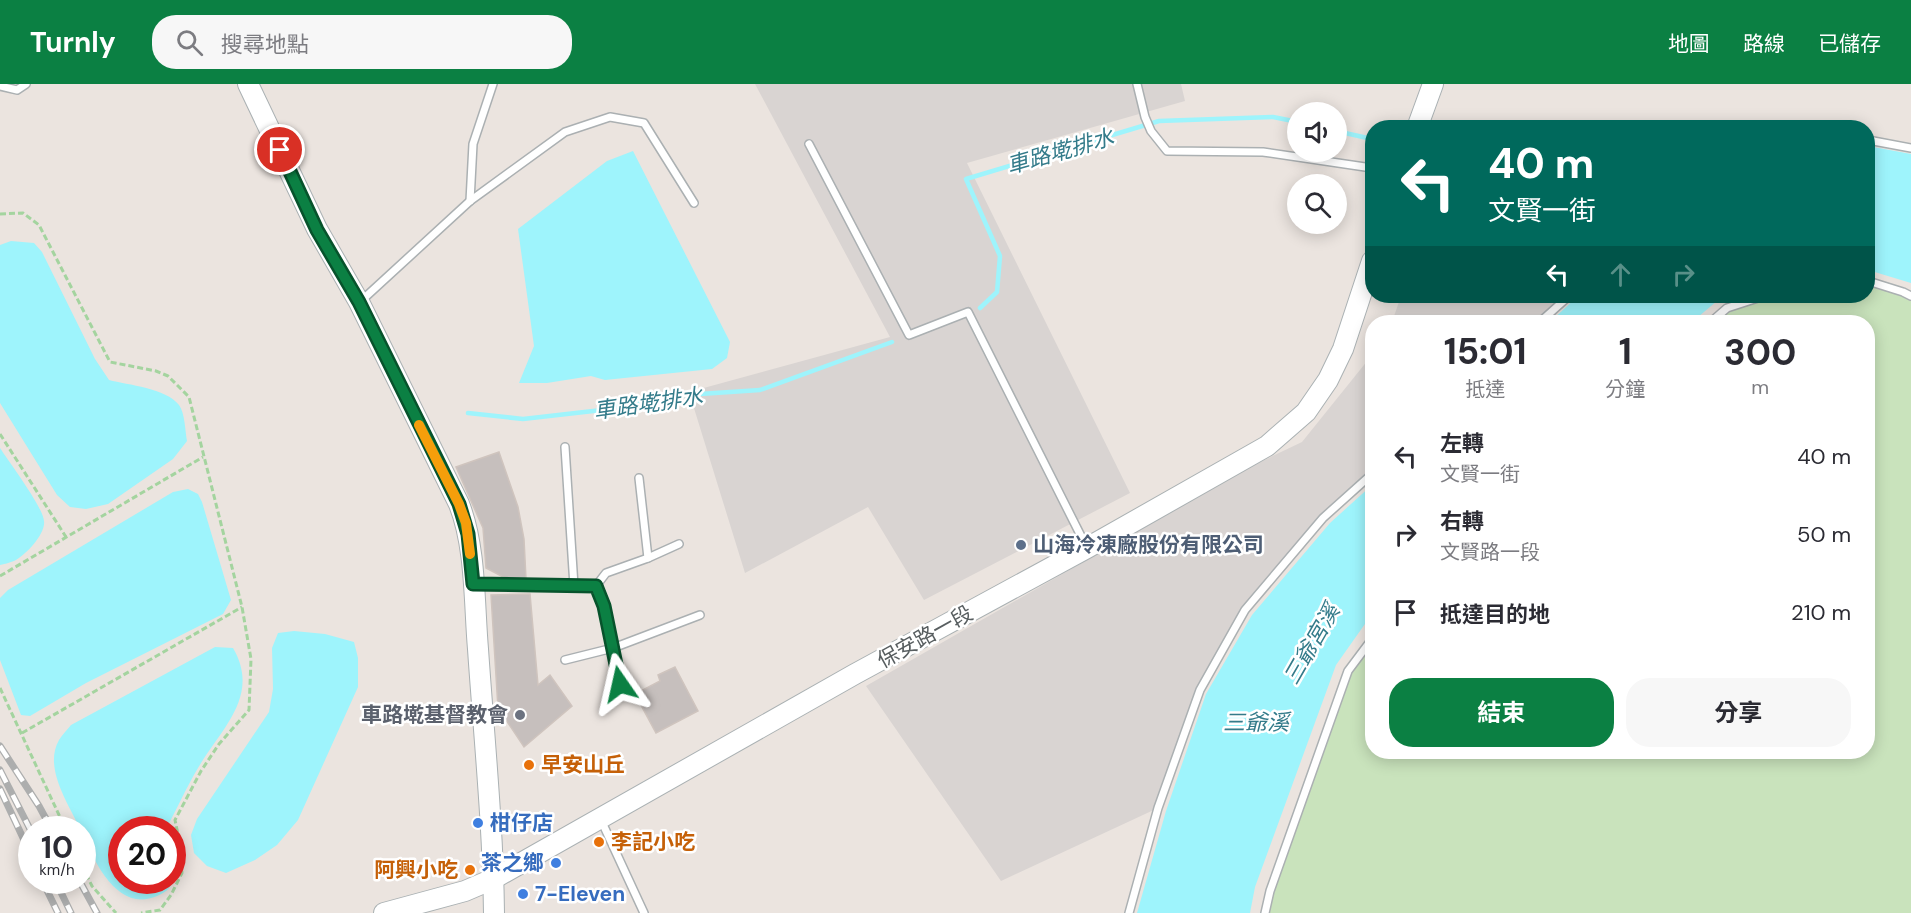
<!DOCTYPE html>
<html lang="zh-TW">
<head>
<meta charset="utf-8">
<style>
	body { margin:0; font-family:"DM Sans","Noto Sans TC",sans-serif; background:#f7f7f7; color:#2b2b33; height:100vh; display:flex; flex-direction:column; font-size:22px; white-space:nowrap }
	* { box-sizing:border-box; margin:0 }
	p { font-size:20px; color:#7c7c81 }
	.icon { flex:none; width:33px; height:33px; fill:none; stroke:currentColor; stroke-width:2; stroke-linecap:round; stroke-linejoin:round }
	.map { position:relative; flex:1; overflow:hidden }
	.side { position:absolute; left:1365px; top:231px; width:510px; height:444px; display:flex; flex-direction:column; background:#fff; border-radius:24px; box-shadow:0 3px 15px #0003 }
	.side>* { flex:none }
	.guide { position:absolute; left:1365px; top:36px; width:510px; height:183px; border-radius:24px; box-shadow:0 3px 15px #0003; background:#00695c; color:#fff; overflow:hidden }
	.fabs { position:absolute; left:1287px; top:18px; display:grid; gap:12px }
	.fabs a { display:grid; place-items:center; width:60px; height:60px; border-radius:50%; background:#fff; box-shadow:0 3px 15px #0003; font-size:30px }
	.speed { position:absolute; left:18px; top:732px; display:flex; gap:12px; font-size:30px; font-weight:700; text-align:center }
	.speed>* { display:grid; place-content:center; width:78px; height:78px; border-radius:50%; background:#fff; box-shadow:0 3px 15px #0003; line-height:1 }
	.speed small { font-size:15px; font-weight:400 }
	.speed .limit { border:9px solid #d22; background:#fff; color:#111 }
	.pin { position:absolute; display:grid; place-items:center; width:51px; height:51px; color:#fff; margin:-26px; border:3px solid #fff; border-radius:50%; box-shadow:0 2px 6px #0007 }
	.me { position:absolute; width:66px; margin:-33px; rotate:349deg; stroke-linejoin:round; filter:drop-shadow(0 0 4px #0008) }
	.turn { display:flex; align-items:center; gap:21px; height:126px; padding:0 24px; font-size:27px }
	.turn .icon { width:78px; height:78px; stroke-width:2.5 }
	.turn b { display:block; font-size:42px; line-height:51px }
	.lanes { display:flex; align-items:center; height:57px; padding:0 24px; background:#0003; justify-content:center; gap:30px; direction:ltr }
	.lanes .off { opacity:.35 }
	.eta { display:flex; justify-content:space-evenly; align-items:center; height:102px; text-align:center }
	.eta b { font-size:36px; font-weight:700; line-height:42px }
	.primary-button { display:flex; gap:12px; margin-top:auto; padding:12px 24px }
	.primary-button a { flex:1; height:69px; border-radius:24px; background:#0b8043; color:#fff; font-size:24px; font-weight:700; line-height:69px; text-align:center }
	.primary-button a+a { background:#f7f7f7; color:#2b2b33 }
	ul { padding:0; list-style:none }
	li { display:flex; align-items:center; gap:18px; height:78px; padding:0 24px }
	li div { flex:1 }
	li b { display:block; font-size:22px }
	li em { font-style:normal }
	header { display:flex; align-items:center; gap:36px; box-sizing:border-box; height:84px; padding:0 30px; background:#0b8043; color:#fff }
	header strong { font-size:28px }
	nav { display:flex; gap:33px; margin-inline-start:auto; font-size:21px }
	.search { width:420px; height:54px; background:#f7f7f7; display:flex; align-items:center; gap:15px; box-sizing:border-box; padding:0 21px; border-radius:24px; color:#7c7c81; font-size:22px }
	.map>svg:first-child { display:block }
</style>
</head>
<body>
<header>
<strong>Turnly</strong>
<div class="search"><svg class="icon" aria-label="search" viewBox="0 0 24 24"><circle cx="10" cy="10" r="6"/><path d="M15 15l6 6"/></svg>搜尋地點</div>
<nav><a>地圖</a><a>路線</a><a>已儲存</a></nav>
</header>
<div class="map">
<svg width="1911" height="829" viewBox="0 0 1911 829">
	<rect width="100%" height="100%" fill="#ebe4df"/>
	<g fill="#d9d4d2">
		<polygon points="755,0 1181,0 1185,17 967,79 1130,409 924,516 868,423 745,489 689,308 890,253"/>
		<polygon points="1401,212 1569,212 1540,238 1392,238"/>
		<polygon points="1372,271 1372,390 1323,435 1245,526 1200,606 1158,724 1001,797 866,602 1252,382 1302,358"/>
	</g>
	<polygon fill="#c9e3bc" points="1868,197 1911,213 1911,829 1265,829 1348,587 1372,555 1372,668 1868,668 1868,238 1711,238 1727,224 1764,212 1868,212"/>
	<g fill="#9ef4fc">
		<polygon points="1868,62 1911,70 1911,199 1868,186"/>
		<polygon points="633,67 730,258 727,274 712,285 605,296 591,292 547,299 519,299 534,262 518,145 607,77"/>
		<path d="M11,157L34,159L42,168L95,275L109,296C128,301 166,304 179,321C185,329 185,347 187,357L173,375L108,420L86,425L70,423L57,411L0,319V161Z"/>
		<polygon points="1578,212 1723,212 1692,238 1550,238"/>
		<path d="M0,364C9,378 43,423 44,437C46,450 25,472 14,477C9,479 4,480 0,481Z"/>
		<polygon points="1372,401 1372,530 1336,581 1255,803 1250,829 1137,829 1166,727 1206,610 1252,531 1330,439"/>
		<polygon points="188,405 198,410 202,418 231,516 223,530 86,599 30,632 21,631 0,576 0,514 8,506 173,408"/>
		<polygon points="294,547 325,550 354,558 358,574 358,603 298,736 277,761 255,776 226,789 207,782 194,769 191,751 197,735 269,628 273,605 272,564 278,549"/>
		<path d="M215,563L233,564C261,612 221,645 198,684C186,704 177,725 166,745L122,746V796L172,797C171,805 164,809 157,812C118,829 95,779 83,751L82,746L80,745C69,720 43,684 59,656C62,651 67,646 71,641Z"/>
	</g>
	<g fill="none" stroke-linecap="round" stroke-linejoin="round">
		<g stroke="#9ef4fc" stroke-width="4.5">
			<polyline points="1336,47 1372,55"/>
			<polyline points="980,224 997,208 1000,172 966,95 1159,37 1273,33 1298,38"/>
			<polyline points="468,329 523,335 602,326 655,313 760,306 892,258"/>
		</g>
	</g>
	<g fill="#c6bfbd" stroke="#cfc4be" stroke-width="1.5">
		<polygon points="499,368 518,423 524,455 526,495 507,495 486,484 483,444 456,383"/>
		<polygon points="530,510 538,601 550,591 572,622 524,663 498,624 491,511"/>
		<polygon points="675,583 698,627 656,649 635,610 660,597 658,591"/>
	</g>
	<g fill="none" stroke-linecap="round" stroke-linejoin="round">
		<defs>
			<g id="lane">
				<polyline points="1137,0 1145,33 1151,47 1167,67 1263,68 1372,84"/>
				<polyline points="0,2 17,6 26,0"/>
				<polyline points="1868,56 1911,64"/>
				<polyline points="809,60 909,251 968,228 1086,462"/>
				<polyline points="470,117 473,60 493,0"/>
				<polyline points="1868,197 1903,208 1911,212"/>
				<polyline points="361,217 470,117 565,48 610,33 644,39 694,119"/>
				<polyline points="1540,238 1569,212"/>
				<polyline points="1711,238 1727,224 1764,212"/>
				<polyline points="565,363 574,502"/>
				<polyline points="639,394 648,474"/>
				<polyline points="476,500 596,502 606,489 648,474 679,460"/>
				<polyline points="596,502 604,522 620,600"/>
				<polyline points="565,576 613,564 700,531"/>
				<polyline points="601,736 644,829"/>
				<polyline points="1129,829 1158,724 1200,606 1245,526 1323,434 1372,390"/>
				<polyline points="1265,829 1270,807 1348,587 1372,555"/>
			</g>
			<g id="secondary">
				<path d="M248,0L317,145L359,218L459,420C476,463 474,519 478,565C484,653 493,741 494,829"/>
				<polyline points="1417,44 1433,0"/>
				<polyline points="384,829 465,807 493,795 855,590 1087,464 1267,362 1306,328 1328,296 1343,265 1372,177"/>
			</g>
		</defs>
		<use href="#lane" stroke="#abb0b2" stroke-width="10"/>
		<use href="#secondary" stroke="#aab1b3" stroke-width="22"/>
		<g stroke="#a4d49f" stroke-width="3" stroke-dasharray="6 3" stroke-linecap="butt">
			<polyline points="0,130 23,129 39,141 110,278 156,287 168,292 189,313 242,523 251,575 249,626 219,660 201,687 175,736 180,760 182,789 171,811 160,826 141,829"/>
			<polyline points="0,350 66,453"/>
			<polyline points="0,492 203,373"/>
			<polyline points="0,604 66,746"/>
			<polyline points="22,649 242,523"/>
			<polyline points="82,782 92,802 116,829"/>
		</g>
		<use href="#lane" stroke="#fff" stroke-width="7"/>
		<use href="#secondary" stroke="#fff" stroke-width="20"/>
		<defs>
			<g id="rail">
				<polyline points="0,662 39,722 52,746"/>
				<polyline points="0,686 32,749"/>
				<polyline points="0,705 32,773"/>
				<polyline points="42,796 58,829"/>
				<polyline points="55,796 71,829"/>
				<polyline points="79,796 97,829"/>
			</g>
		</defs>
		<use href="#rail" stroke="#adaeae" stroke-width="7"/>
		<use href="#rail" stroke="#fff" stroke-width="4.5" stroke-dasharray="14" stroke-linecap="butt"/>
	</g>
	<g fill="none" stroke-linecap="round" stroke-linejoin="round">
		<defs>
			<polyline id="route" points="280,66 317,146 359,218 459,420 468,450 473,500 596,502 604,522 620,600"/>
		</defs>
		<use href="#route" stroke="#07532c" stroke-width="15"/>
		<use href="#route" stroke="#0b8043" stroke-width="10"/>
		<polyline stroke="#f59e0b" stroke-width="10" points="419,341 459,420 466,439 470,470"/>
	</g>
	<circle fill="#5c6f8a" stroke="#fff" stroke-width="2" cx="1021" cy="461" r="6"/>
	<circle fill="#6b7280" stroke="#fff" stroke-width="2" cx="520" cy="631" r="6"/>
	<g fill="#e8710a" stroke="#fff" stroke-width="2">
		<circle cx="529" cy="681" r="6"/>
		<circle cx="599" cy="758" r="6"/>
		<circle cx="470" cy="786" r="6"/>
	</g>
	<g fill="#3f7fe0" stroke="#fff" stroke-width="2">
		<circle cx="478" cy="739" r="6"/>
		<circle cx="556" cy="779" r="6"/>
		<circle cx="523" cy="810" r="6"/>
	</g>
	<g text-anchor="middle" stroke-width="5" stroke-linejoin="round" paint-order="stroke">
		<g font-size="21" font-weight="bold" fill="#4e5e75" stroke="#fff" text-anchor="start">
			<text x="1033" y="468">山海冷凍廠股份有限公司</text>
		</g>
		<g font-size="21" fill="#585e60" stroke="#fff">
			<text transform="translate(925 553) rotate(-29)" y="7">保安路一段</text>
		</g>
		<g font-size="21" font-weight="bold" fill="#5b616d" stroke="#fff" text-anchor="end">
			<text x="508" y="638">車路墘基督教會</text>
		</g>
		<g font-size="21" font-weight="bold" fill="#c56008" stroke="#fff" text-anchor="start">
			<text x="541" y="688">早安山丘</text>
			<text x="611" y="765">李記小吃</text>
			<text x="458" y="793" text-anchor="end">阿興小吃</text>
		</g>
		<g font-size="21" font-weight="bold" fill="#366cbe" stroke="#fff" text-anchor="start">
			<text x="490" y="746">柑仔店</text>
			<text x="544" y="786" text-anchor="end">茶之鄉</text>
			<text x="535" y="817">7-Eleven</text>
		</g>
		<g font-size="22" font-style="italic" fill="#337b8a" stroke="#fff">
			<text transform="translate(1060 67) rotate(-16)" y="8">車路墘排水</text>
			<text transform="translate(648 319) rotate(-8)" y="8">車路墘排水</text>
			<text transform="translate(1311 560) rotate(-60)" y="8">三爺宮溪</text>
			<text x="1256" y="646">三爺溪</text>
		</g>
	</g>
</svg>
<div class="fabs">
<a><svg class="icon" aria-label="sound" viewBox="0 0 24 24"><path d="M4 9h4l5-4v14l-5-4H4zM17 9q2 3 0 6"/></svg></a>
<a><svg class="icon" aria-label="search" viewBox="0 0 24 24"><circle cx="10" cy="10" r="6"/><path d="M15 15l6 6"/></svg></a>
</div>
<div class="speed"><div>10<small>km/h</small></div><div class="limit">20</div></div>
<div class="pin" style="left:280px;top:66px;background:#d93025"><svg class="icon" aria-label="arrive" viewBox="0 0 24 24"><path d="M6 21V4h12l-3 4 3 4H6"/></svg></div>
<svg class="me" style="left:620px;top:600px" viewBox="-20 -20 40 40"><path d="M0-17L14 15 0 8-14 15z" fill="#0b8043" stroke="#fff" stroke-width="4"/></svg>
<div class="guide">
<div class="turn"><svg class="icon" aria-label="left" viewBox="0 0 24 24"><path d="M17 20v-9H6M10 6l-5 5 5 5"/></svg><div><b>40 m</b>文賢一街</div></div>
<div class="lanes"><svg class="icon" aria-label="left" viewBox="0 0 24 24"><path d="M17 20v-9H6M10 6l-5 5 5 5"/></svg><svg class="icon off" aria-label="ahead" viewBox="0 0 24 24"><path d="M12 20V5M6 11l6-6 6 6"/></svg><svg class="icon off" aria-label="right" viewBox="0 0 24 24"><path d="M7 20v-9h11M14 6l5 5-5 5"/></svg></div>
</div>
<section class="side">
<div class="eta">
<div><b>15:01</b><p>抵達</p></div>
<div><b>1</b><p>分鐘</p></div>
<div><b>300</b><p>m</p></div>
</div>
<ul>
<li><svg class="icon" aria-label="left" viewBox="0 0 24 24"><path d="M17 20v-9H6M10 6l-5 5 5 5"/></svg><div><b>左轉</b><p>文賢一街</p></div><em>40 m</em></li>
<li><svg class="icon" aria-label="right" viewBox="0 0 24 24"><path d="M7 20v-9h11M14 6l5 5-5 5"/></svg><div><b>右轉</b><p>文賢路一段</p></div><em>50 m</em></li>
<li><svg class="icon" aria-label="arrive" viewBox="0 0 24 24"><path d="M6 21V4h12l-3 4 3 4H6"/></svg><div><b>抵達目的地</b></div><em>210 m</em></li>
</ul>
<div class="primary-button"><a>結束</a><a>分享</a></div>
</section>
</div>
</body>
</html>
